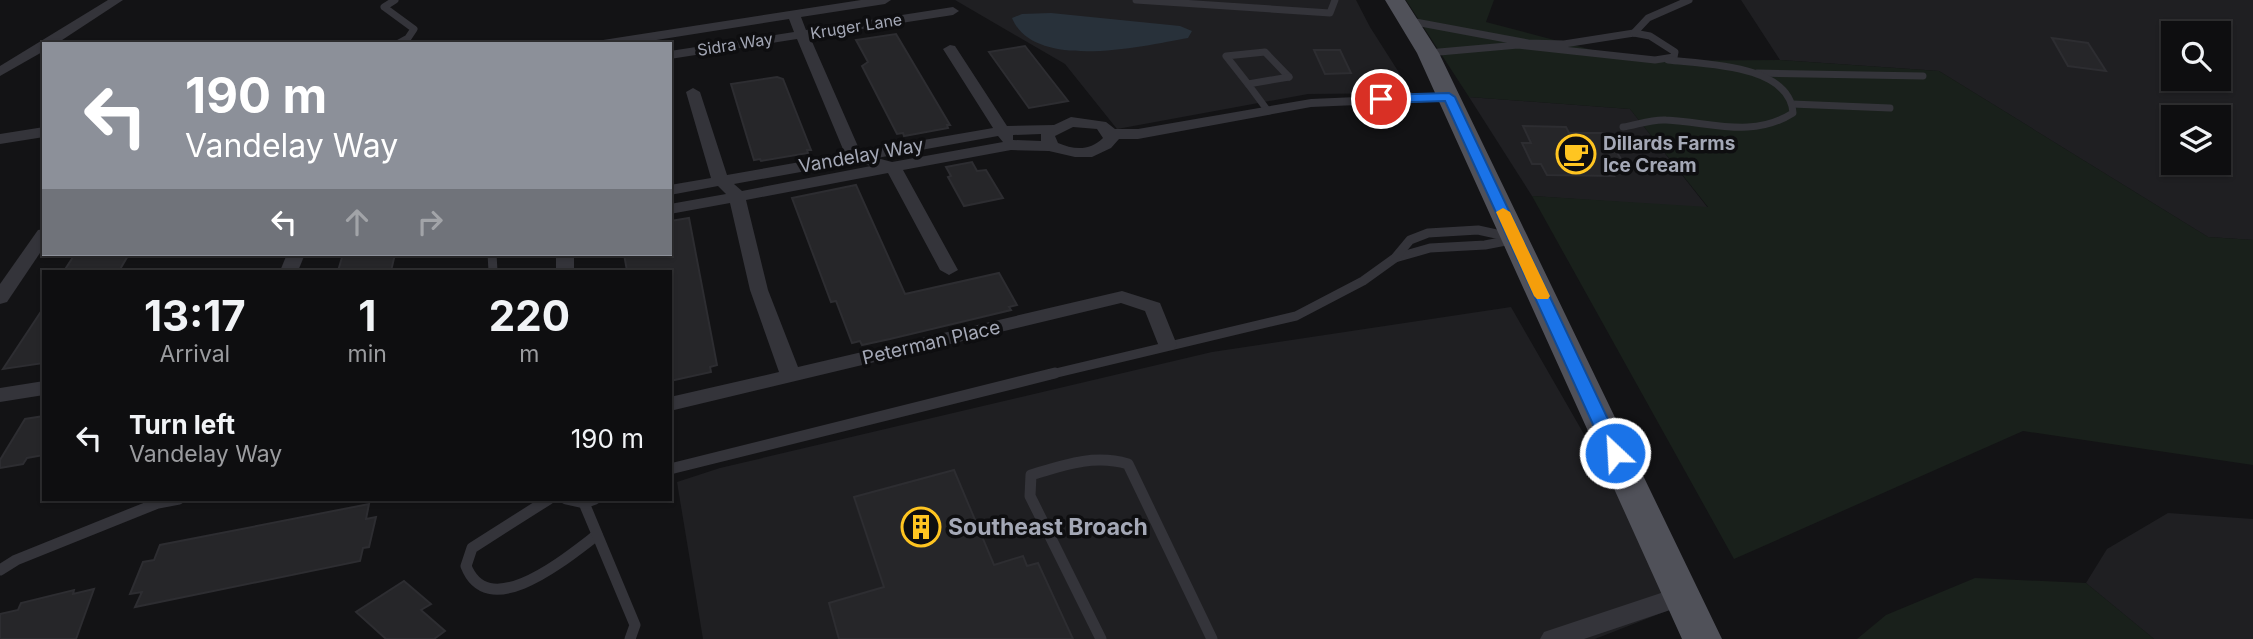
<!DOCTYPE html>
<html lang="en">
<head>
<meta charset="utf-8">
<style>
	body { margin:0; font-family:Inter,sans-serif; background:#1c1c1e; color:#f1f3f6; height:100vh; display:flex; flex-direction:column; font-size:26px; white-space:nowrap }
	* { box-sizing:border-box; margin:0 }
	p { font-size:23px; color:#9b9c9f }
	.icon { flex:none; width:38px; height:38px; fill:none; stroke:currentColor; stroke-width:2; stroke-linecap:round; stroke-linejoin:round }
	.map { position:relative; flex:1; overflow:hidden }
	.drawer { position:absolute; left:42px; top:270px; width:630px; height:231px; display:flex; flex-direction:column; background:#0e0e10; border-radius:0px; box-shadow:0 2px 5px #0004,0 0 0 2px #2e2e30 }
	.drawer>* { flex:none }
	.top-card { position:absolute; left:42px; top:42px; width:630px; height:214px; border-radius:0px; box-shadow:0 2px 5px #0004,0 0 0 2px #2e2e30; background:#8c9099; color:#fff; overflow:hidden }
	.controls { position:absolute; left:2161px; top:21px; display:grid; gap:14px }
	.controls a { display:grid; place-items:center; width:70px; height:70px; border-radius:0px; background:#0e0e10; box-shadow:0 2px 5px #0004,0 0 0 2px #2e2e30; font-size:35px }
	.pin { position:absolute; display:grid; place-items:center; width:60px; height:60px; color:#fff; margin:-30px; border:4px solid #fff; border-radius:50%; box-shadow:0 2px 7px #0007 }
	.me { position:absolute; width:77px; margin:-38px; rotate:335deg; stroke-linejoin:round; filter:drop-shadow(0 0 5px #0008) }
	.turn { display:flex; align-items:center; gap:24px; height:147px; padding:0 28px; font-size:32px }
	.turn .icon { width:91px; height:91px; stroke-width:2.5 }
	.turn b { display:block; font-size:49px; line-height:60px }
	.lanes { display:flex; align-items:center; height:66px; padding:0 28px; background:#0003; justify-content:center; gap:35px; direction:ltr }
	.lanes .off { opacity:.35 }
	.eta { display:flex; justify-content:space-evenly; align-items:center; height:119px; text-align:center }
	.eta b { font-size:42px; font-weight:700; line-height:49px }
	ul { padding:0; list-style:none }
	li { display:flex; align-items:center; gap:21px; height:98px; padding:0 28px }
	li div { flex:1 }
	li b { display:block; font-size:26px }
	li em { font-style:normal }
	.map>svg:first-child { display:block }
</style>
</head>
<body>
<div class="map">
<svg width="2253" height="639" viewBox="0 0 2253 639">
	<rect width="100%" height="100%" fill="#131315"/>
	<g fill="#1f1f22" fill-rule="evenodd">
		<polygon points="955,0 1356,0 1370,27 1412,93 1308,94 1117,129 1065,64"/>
		<path d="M1741,0H2253V240L2208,237L1939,71L1780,60ZM2174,33H2219V79H2174ZM2174,117H2219V163H2174Z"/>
		<polygon points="1469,97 1630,109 1708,208 1532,196"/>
		<polygon points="1511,307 1682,605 1595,639 703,639 677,482 720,468 1212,352"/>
		<polygon points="2168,513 2253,519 2253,639 2154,639 2086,583 2107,549"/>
	</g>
	<g fill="#19201b">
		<polygon points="1406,0 1494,0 1486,22 1634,61 1780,60 1939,71 2208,237 2253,240 2253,465 2023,431 1734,559 1532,196 1708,207 1630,109 1469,97"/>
		<polygon points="1975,578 2086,583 2154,639 1857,639 1886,615"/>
	</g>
	<path fill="#28313a" d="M1051,13L1180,26L1192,31L1188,38C1143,46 1034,72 1012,18L1022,14Z"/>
	<g fill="#262629" stroke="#2d2d31" stroke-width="2">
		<polygon points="896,34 950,125 947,125 948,128 904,136 903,133 897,134 862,66 868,62 856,40"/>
		<polygon points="2052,38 2088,43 2106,71 2068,66"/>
		<polygon points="1025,46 1068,101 1029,108 989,52"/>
		<polygon points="1314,50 1340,50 1351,73 1325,74"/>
		<polygon points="777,77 783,79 811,150 807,150 808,153 761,161 760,159 754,160 731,84"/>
		<polygon points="1523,126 1566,127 1569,133 1605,133 1629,172 1611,172 1614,176 1547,175 1541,164 1532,164 1522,143 1531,143"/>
		<polygon points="972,162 977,171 986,170 1003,198 964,206 948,177 951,176 946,167"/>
		<polygon points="856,185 905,294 999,273 1017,305 1009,307 1011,310 890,339 862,345 860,341 852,343 836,301 831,302 792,198"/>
		<polygon points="689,218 717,365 710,367 711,372 670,381 670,271 627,271 624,254 670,254 670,221"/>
		<polygon points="75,254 129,254 119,271 64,271"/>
		<polygon points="343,254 395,254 391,271 338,271"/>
		<polygon points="44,307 44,363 3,369"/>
		<polygon points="44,416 44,455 27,458 23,464 0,468 0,460 25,419"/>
		<polygon points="954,470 994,565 1023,556 1027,566 1038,563 1073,639 839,639 829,603 884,587 854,497"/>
		<polygon points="369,504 366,519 376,517 369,547 363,548 360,561 135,607 142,592 130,594 143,562 154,560 160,545"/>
		<polygon points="404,581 431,604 421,610 445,631 434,639 386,639 356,612"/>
		<polygon points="94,589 76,639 0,639 0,614 18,610 21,603 74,590 73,594"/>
	</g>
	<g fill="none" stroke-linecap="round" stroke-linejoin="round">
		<g stroke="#34343a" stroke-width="7">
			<polyline points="395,0 384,7 414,29 408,38 397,44"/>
			<polyline points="1136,0 1330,13 1335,0"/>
			<polyline points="1410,21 1528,43 1564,44 1634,33 1650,36 1675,52 1674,57 1655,60 1518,45 1428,53"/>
			<polyline points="1634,33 1648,18 1689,0"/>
			<polyline points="1757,73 1923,76"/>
			<polyline points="1248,84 1226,56 1265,52 1289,77"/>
			<polyline points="1792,104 1890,108"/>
			<polyline points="1268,111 1248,84 1289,77"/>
			<path d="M1623,127C1637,125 1651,119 1666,120C1711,122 1752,139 1793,113C1790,64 1703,64 1668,60"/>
		</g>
		<g stroke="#34343a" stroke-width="9">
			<polyline points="492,254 493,271"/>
			<polyline points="1395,258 1430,248 1485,245 1511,240"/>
			<polyline points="1048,375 1296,316 1363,281 1395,258 1410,240 1428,233 1478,230 1510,237"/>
		</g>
		<g stroke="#34343a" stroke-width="11">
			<polyline points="670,469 1055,373"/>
			<path d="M549,499L472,548L466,566C489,625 570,555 597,535"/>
			<polyline points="566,499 584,503 595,499"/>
			<polyline points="584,503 635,625 630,639"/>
			<polyline points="0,570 16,560 158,503 179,499"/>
			<path d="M1101,639L1030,496L1031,475C1064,465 1094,454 1128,464L1212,639"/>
		</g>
		<g fill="#34343a" fill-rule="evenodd">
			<polygon points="108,0 123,0 56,44 44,44 44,51 0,76 0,66"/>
			<path d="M861,0H891L885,4L801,17L806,30L953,7L959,11L953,15L810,37L860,151L993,128L943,49L950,45L955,46L1007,126L1054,125L1071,117L1106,122L1115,129H1138L1311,99L1449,93L1456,97L1449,101L1311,107L1138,139H1119L1111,148L1092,157H1075L1049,151L1011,150L903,170L958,270L949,275L940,270L888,173L746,200L768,290L798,367L1122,291L1160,303L1177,345L1174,349H1160L1145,311L1121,303L670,411V397L779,372L750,290L730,203L670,214V204L726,194L718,186L670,195V185L711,178L686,92L693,88L700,92L727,175L845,154L797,39L670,59V51L794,32L789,19L631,44H596L603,40ZM1073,127L1097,129L1103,138C1090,151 1074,150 1058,143L1055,136ZM1041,134V141L1013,140V135ZM998,136L1003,142L892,162L877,158ZM856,162L871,166L742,191L734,184Z"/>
			<polygon points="44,127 44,137 0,144 0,134"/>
			<polygon points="44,229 44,247 7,302 0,304 0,284 38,230"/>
			<polygon points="287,254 305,254 298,271 280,271"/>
			<rect x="556" y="254" width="18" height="17"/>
			<polygon points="44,381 44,395 0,402 0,388"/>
			<polygon points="1682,586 1691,589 1694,596 1691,603 1584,639 1540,639 1544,632"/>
		</g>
		<polygon fill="#505159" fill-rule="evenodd" points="1385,0 1405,0 1439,53 1722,639 1682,639 1417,53"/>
	</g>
	<polygon fill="#1a73e8" stroke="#114b97" stroke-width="2" points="1449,93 1455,97 1624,453 1622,457 1609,457 1606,453 1445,101 1381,103 1375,99 1381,95"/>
	<polygon fill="#f59e0b" points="1503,208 1510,212 1550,296 1548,299 1537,299 1534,296 1496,212"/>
	<defs>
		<symbol id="cafe-ring" viewBox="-11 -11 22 22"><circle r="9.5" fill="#0e0e10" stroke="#ffc521" stroke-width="1.5"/><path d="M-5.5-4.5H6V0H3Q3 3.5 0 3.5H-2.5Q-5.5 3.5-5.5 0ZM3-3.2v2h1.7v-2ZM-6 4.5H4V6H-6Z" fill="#ffc521"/></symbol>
		<symbol id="building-ring" viewBox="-11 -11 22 22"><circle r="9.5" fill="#0e0e10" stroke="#ffc521" stroke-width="1.5"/><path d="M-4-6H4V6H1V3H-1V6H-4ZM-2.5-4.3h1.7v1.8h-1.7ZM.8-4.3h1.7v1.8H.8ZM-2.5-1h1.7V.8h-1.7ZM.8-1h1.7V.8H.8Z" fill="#ffc521"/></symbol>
	</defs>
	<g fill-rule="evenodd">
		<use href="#cafe-ring" x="1554" y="132" width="44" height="44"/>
		<use href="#building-ring" x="899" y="505" width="44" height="44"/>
	</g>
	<g text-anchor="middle" stroke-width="7" stroke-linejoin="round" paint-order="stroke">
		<g font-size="16" fill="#a4a8b6" stroke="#0e0e10">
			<text transform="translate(856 26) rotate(-9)" y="6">Kruger Lane</text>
			<text transform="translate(735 44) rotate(-9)" y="6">Sidra Way</text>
		</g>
		<g font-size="19" font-weight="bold" fill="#a4a8b6" stroke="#0e0e10" text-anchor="start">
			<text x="1603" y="150">Dillards Farms<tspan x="1603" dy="22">Ice Cream</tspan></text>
		</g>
		<g font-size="19" fill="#a4a8b6" stroke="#0e0e10">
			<text transform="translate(861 155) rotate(-10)" y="7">Vandelay Way</text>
			<text transform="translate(931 342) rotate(-13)" y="7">Peterman Place</text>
		</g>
		<g font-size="23" font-weight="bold" fill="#a4a8b6" stroke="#0e0e10" text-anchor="start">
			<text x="948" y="535">Southeast Broach</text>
		</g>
	</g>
</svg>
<div class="controls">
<a><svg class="icon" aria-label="search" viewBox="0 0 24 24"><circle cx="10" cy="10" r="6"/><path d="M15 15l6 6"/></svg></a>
<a><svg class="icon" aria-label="layers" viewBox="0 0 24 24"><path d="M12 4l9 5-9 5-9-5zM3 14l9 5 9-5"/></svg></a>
</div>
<div class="pin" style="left:1381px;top:99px;background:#d93025"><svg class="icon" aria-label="arrive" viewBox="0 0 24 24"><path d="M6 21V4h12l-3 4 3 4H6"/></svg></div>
<svg class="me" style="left:1615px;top:453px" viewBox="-20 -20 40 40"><circle r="17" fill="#1a73e8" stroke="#fff" stroke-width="3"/><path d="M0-11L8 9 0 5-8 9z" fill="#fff"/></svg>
<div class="top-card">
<div class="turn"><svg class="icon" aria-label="left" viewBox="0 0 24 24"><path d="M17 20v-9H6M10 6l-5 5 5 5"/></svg><div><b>190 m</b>Vandelay Way</div></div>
<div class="lanes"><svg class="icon" aria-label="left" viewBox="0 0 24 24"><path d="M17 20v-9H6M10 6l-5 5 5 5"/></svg><svg class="icon off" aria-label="ahead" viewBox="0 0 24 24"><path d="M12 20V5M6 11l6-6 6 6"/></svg><svg class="icon off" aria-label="right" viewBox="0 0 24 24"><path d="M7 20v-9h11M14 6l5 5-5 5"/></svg></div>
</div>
<section class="drawer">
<div class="eta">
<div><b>13:17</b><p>Arrival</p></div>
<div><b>1</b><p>min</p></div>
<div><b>220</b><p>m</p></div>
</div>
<ul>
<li><svg class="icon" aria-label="left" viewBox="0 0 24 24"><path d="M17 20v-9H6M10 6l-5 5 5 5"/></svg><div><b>Turn left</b><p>Vandelay Way</p></div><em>190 m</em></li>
</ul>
</section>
</div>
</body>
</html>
